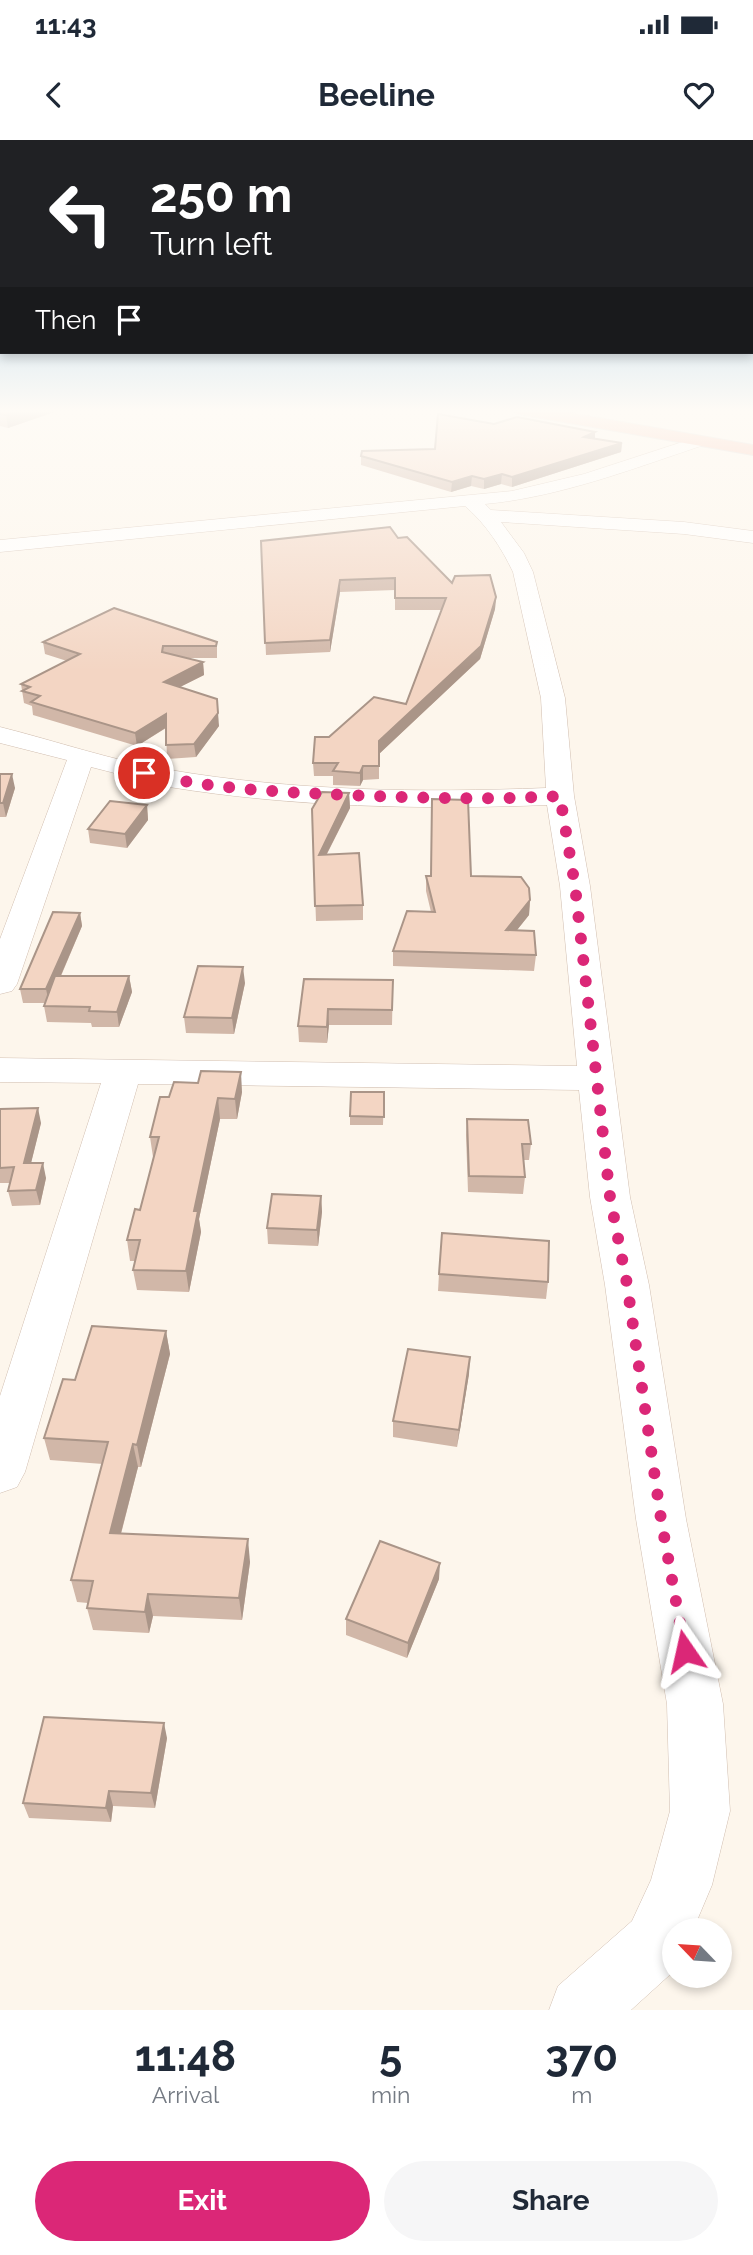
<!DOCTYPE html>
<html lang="en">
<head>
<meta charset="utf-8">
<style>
	body { margin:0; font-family:Raleway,sans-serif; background:#f6f6f7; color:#1f2937; height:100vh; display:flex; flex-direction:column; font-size:26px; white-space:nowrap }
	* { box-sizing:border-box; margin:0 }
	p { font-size:23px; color:#747a83 }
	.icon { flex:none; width:38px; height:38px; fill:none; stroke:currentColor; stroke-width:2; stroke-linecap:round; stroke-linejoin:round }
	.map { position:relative; height:1870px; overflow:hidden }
	.sheet { display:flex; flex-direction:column; background:#fff; flex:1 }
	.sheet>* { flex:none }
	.guide { position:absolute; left:0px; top:0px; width:754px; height:214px; box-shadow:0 4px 10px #0003; background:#202124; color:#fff; overflow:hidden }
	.needle { width:46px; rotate:295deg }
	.buttons { position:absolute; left:662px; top:1778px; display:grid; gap:14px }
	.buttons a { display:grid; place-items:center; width:70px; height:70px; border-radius:50%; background:#fff; box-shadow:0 4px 10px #0003; font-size:35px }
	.pin { position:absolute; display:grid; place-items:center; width:60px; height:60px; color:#fff; margin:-30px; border:4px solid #fff; border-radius:50%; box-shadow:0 2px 7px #0007 }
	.me { position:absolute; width:77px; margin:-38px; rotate:349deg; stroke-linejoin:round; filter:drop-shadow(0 0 5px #0008) }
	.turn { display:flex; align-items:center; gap:24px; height:147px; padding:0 35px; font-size:32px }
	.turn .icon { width:91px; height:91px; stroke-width:2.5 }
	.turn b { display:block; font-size:49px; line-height:60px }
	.then { display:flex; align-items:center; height:66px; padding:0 35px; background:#0003; gap:14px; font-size:26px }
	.eta { display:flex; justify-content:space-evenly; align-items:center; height:119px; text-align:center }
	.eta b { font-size:42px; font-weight:700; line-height:49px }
	.primary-button { display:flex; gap:14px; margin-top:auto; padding:14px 35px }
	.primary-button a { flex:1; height:80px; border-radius:42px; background:#db2777; color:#fff; font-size:28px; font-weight:700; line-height:80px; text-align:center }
	.primary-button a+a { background:#f6f6f7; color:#1f2937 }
	.status { display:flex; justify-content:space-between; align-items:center; height:49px; padding:0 35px; background:#fff; direction:ltr }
	.status svg { height:19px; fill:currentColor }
	header { display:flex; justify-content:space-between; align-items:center; height:91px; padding:0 35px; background:#fff; font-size:32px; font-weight:700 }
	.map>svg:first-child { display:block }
</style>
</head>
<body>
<div class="status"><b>11:43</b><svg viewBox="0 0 49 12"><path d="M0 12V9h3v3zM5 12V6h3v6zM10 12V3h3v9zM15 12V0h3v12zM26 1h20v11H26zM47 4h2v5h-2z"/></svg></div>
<header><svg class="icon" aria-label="back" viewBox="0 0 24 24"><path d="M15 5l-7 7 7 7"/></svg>Beeline<svg class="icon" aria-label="heart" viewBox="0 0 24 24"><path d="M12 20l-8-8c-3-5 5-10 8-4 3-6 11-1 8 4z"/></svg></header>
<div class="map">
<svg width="753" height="1870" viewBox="0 0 753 1870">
	<rect width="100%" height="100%" fill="#fdf6ec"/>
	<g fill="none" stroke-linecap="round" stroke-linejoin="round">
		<defs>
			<path id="street" d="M698,297L706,302L704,305C632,329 560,357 485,364L491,370L684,382L753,391V403L684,394L501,382L524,413L533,432L565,558L574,656L590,746L630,1057L649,1145L686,1379L723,1564L730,1671L712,1745L693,1790H674V1831L631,1870H549L558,1846L632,1781L651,1740L670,1671L667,1564L636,1379L605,1145L590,1057L579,950L138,944L25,1332L17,1347L0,1353V1256L101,943L0,942V918L577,926L560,746L547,665C422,670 293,667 169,647C143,642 117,633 91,627L17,844L12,851L0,854V799L67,620L0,603V587C56,601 113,621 170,630C293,651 421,653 546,648L541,558L513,432C501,407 486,384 465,366L0,412V400L512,351L584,334Z"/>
			<polygon id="highway" points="510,269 548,269 753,305 753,315 518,274"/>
		</defs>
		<use href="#street" stroke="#d1beb0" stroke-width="1"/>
		<use href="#highway" stroke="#dad1cd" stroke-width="2"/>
		<use href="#street" fill="#fff" fill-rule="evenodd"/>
		<use href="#highway" fill="#f7b7a3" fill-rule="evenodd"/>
	</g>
	<g fill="#d1b7a8">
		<polygon points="0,269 63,269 8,288 0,286"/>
		<polygon points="494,284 622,303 621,312 512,347 501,344 484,349 471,346 451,352 361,325 361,316 435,309"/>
		<polygon points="398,398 452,443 496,457 495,469 480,519 379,614 379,639 363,640 360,646 333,645 333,636 314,636 313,623 329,597 406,564 442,470 395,470 395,450 340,452 330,512 266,515 261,401"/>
		<polygon points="43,502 217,502 217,518 187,518 203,522 204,535 180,547 219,586 196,617 167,619 166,588 137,606 33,575 32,566 24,563 21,544 67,521 45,514"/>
		<polygon points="0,634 15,648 6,677 0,677"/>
		<polygon points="349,653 350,668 327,714 363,765 363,780 316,781 312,669"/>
		<polygon points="147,665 148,680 127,708 90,703 88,689"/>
		<polygon points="426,736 471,736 530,760 529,775 517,790 536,815 534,831 393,826 393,811 431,772 426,751"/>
		<polygon points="80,773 82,786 61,836 129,836 132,852 119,887 92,887 91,883 47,882 44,866 45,863 23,863 20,849"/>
		<polygon points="304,839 393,840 392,885 329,885 327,903 299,902 298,886"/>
		<polygon points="245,843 234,894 186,893 184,877"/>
		<polygon points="242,952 237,979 220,979 199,1079 201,1092 189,1152 137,1150 133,1130 135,1121 130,1121 127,1100 140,1070 154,1017 153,1017 150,997 169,957"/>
		<polygon points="384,952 383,985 350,985 350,976"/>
		<polygon points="0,969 41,983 31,1023 46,1038 40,1065 12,1066 8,1051 10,1043 0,1043"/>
		<polygon points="467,979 531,1004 529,1020 523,1020 525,1037 523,1054 468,1052 466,995"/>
		<polygon points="321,1056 322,1072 318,1106 268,1104 267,1088"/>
		<polygon points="439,1134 548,1142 546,1159 438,1151"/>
		<polygon points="166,1191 170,1214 141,1327 138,1327 121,1394 250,1422 242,1480 153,1476 149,1493 93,1490 87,1468 88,1463 77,1462 71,1440 103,1324 50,1320 44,1298 75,1240"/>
		<polygon points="469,1234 457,1307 393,1297 393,1281"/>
		<polygon points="439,1439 407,1518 346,1495 346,1479"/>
		<polygon points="167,1598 155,1668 113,1666 111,1682 29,1678 23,1663"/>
	</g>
	<g fill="#aa9588">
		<polygon points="23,269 63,269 8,288 6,275"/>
		<polygon points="595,292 595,302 584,297"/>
		<polygon points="622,303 621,312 512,347 512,337"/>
		<polygon points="502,334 501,344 484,349 484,339"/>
		<polygon points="472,336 471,346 451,352 452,342"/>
		<polygon points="340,440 340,452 330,512 330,500"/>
		<polygon points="496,457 495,469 480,519 379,614 379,601"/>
		<polygon points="203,522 204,535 166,554 164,542"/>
		<polygon points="217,559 219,586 196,617 194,604"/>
		<polygon points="166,574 167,587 137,606 135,593"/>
		<polygon points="363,626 363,640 360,646 360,633"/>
		<polygon points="12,634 15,648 6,677 3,663"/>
		<polygon points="349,653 350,668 319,729 319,715"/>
		<polygon points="147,665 148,680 127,708 125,694"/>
		<polygon points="530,760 529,775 505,805 506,790"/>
		<polygon points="80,773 82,786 49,863 46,849"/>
		<polygon points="243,827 245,843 234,894 232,878"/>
		<polygon points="129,836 132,852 119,887 117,872"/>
		<polygon points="328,869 329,885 327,903 327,887"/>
		<polygon points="241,932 242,952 237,979 235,959"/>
		<polygon points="218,958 220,979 199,1079 201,1092 189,1152 186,1131 194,1071"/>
		<polygon points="38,968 41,983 27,1039 24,1023"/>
		<polygon points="43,1023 46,1038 40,1065 36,1050"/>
		<polygon points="321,1056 322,1072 318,1106 317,1090"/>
		<polygon points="166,1191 170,1214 141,1327 137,1305"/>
		<polygon points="470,1217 469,1234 457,1307 459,1290"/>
		<polygon points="133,1304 138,1327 115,1416 110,1393"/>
		<polygon points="248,1399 250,1422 242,1480 239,1458"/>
		<polygon points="440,1423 439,1439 407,1518 408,1503"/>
		<polygon points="148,1454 153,1476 149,1493 145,1472"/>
		<polygon points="164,1583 167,1598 155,1668 151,1653"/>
		<polygon points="109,1651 113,1666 111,1682 106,1668"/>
	</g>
	<g fill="#f3d5c3" stroke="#aa9588" stroke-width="2">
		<polygon points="0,269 23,269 6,275 0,274"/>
		<polygon points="438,274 494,284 517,277 595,292 584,297 622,303 512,337 502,334 484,339 472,336 452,342 361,316 362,311 435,309"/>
		<polygon points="390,387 398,398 407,397 452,443 455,436 490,435 496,457 481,506 379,601 379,626 363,626 360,633 333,631 338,623 313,623 315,597 329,597 374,557 406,564 446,458 395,458 395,438 340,440 330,500 265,503 261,401"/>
		<polygon points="114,468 217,502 216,506 163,506 162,512 203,522 164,542 217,559 218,573 194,604 166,605 166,574 135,593 31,562 40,556 22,551 30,547 21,544 80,514 43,502"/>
		<polygon points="0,634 12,634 3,663 0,663"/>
		<polygon points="322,652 349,653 319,715 359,713 363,765 315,766 312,669"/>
		<polygon points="432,659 468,660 471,736 521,737 529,748 530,760 506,790 534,791 536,815 393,811 407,771 435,772 426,736 431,736"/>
		<polygon points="110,661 147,665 125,694 88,689"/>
		<polygon points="53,772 80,773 46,849 20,849"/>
		<polygon points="198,826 243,827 232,878 184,877"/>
		<polygon points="55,836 129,836 117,872 89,871 90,867 44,866"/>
		<polygon points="304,839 393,840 392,870 328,869 327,887 298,886"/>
		<polygon points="201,931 241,932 235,959 218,958 194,1071 198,1071 186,1131 133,1130 140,1100 127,1100 135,1069 140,1070 159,997 150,997 160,957 169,957 174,942 198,943"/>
		<polygon points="351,952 384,952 384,977 350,976"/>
		<polygon points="38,968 24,1023 43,1023 36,1050 8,1051 14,1027 0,1028 0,969"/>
		<polygon points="467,979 528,980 531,1004 522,1004 525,1037 469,1036"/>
		<polygon points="272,1054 321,1056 317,1090 267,1088"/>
		<polygon points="442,1093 549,1101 548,1142 439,1134"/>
		<polygon points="92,1186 166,1191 137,1305 133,1304 110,1393 248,1399 239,1458 148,1454 145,1472 87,1468 93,1441 71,1440 108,1302 44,1298 63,1239 75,1240"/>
		<polygon points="408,1209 470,1217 459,1290 393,1281"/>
		<polygon points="380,1401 440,1423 408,1503 346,1479"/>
		<polygon points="44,1577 164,1583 151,1653 109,1651 106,1668 23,1663"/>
	</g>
	<linearGradient id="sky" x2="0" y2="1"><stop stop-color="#97c7e8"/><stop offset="0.51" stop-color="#fefbf6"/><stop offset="1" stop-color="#fefbf6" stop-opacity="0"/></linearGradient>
	<rect width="753" height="531" fill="url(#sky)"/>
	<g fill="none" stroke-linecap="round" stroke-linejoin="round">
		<path stroke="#db2777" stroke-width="12" stroke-dasharray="0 21.6" d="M144,633C211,649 278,652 346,655C418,658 488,660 560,656L575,746L610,1057L627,1144L661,1379L685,1511"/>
	</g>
</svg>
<div class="buttons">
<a><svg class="needle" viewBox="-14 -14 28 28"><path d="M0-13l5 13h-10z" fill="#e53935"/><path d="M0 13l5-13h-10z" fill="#747a83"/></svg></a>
</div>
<div class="pin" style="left:144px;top:633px;background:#d93025"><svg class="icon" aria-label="arrive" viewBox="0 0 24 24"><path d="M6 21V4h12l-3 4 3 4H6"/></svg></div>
<svg class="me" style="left:685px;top:1511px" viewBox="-20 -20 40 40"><path d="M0-17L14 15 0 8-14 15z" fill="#db2777" stroke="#fff" stroke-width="4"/></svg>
<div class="guide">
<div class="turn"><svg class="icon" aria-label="left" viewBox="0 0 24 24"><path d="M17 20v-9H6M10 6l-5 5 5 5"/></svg><div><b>250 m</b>Turn left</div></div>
<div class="then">Then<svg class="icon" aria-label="arrive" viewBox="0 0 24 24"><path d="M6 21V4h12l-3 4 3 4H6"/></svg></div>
</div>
</div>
<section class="sheet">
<div class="eta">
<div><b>11:48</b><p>Arrival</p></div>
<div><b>5</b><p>min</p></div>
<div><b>370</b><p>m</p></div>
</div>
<div class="primary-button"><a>Exit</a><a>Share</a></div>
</section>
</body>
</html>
